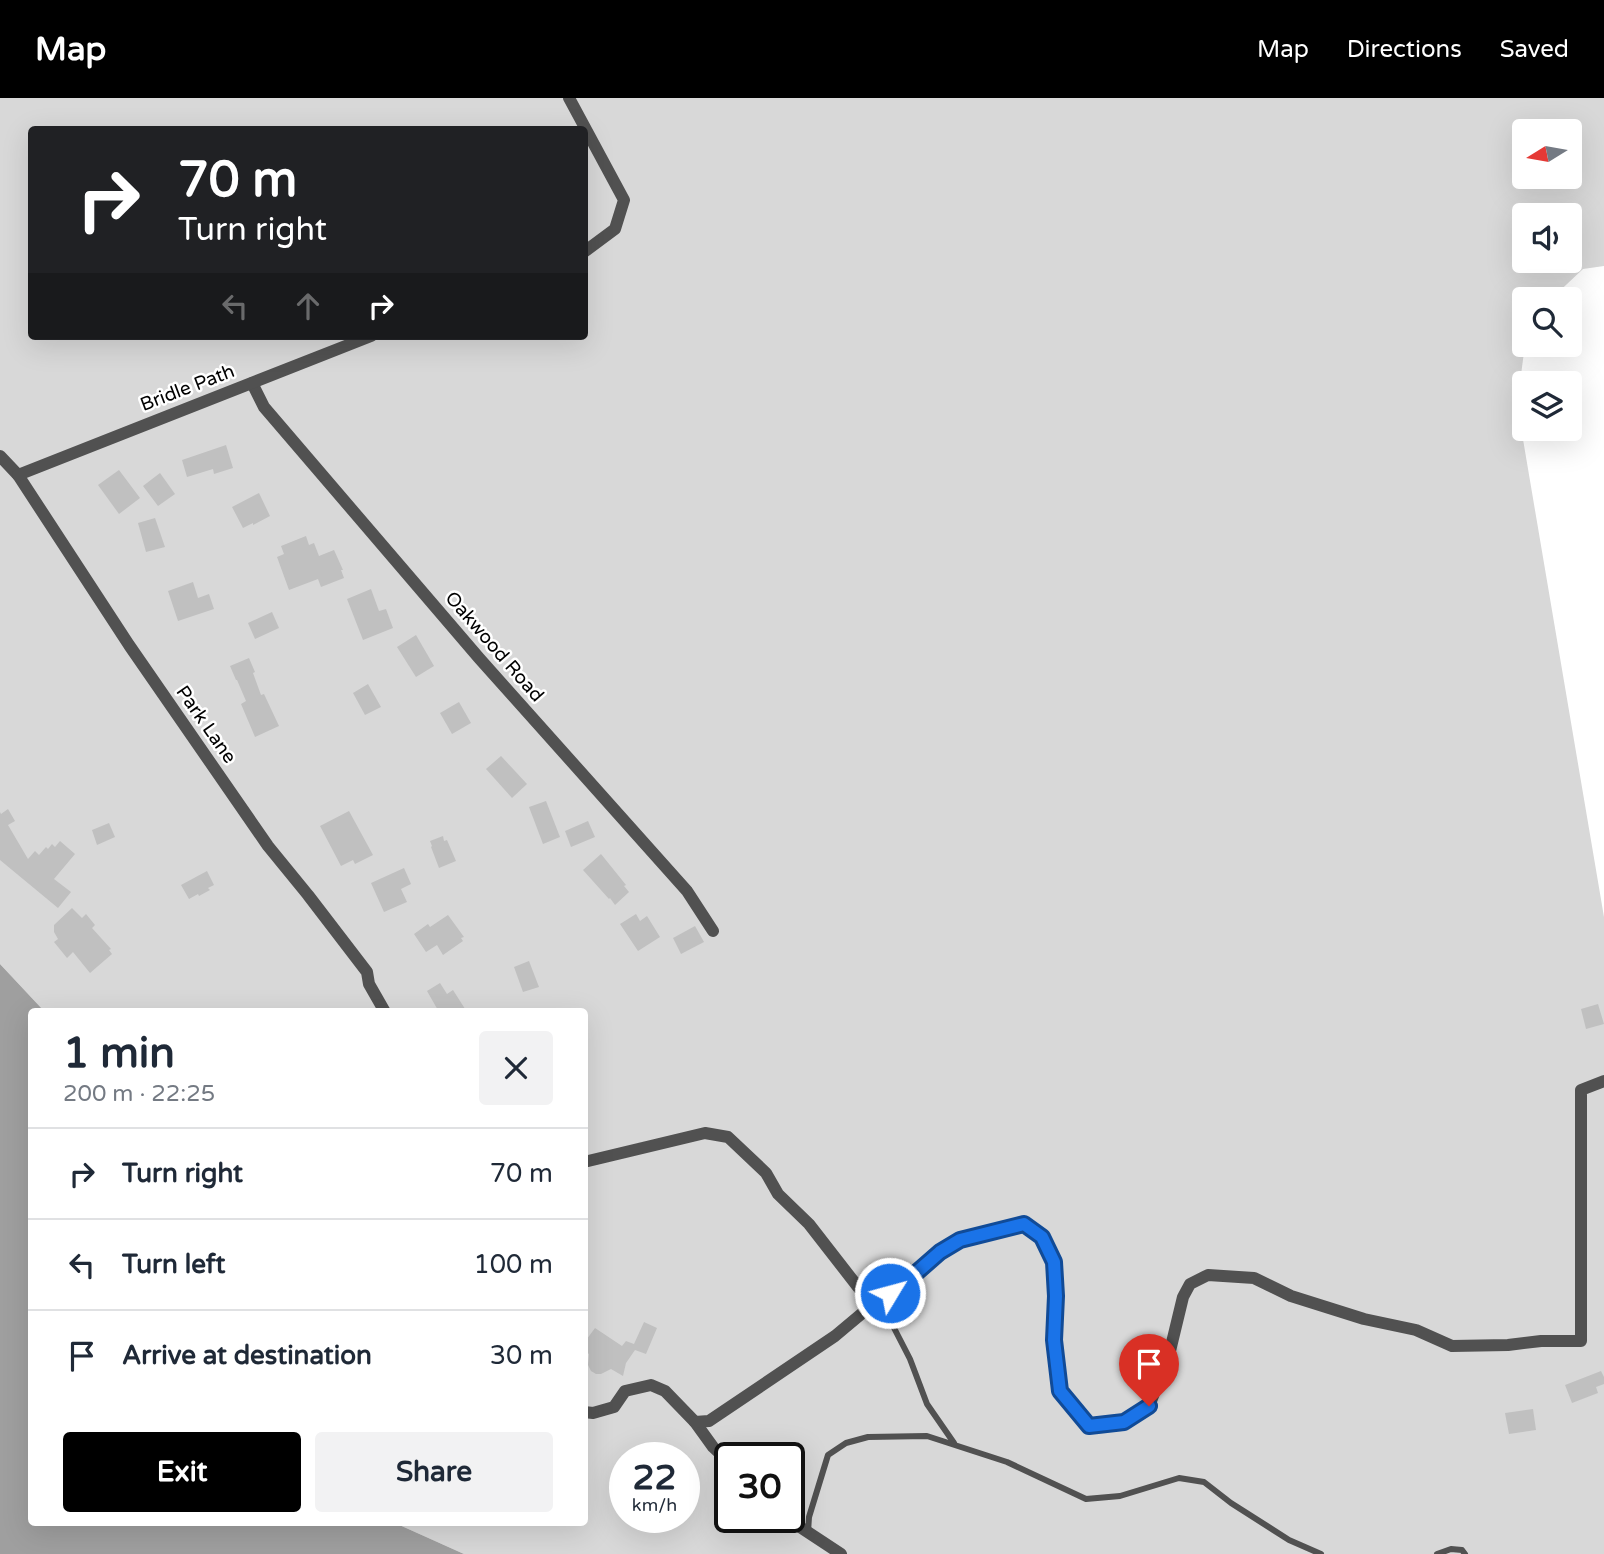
<!DOCTYPE html>
<html lang="en">
<head>
<meta charset="utf-8">
<style>
	body { margin:0; font-family:"Varela Round",sans-serif; background:#f2f2f3; color:#1f2937; height:100vh; display:flex; flex-direction:column; font-size:26px; white-space:nowrap }
	* { box-sizing:border-box; margin:0 }
	p { font-size:23px; color:#747a83 }
	.icon { flex:none; width:38px; height:38px; fill:none; stroke:currentColor; stroke-width:2; stroke-linecap:round; stroke-linejoin:round }
	.map { position:relative; flex:1; overflow:hidden }
	.side { position:absolute; left:28px; top:910px; width:560px; height:518px; display:flex; flex-direction:column; background:#fff; border-radius:7px; box-shadow:0 7px 28px #0002 }
	.side>* { flex:none }
	.top-card { position:absolute; left:28px; top:28px; width:560px; height:214px; border-radius:7px; box-shadow:0 7px 28px #0002; background:#202124; color:#fff; overflow:hidden }
	.needle { width:46px; rotate:259deg }
	.buttons { position:absolute; left:1512px; top:21px; display:grid; gap:14px }
	.buttons a { display:grid; place-items:center; width:70px; height:70px; border-radius:7px; background:#fff; box-shadow:0 7px 28px #0002; font-size:35px }
	.speed { position:absolute; left:609px; top:1344px; display:flex; gap:14px; font-size:35px; font-weight:700; text-align:center }
	.speed>* { display:grid; place-content:center; width:91px; height:91px; border-radius:50%; background:#fff; box-shadow:0 7px 28px #0002; line-height:1 }
	.speed small { font-size:18px; font-weight:400 }
	.speed .limit { border:4px solid #111; border-radius:10px; background:#fff; color:#111 }
	.pin { position:absolute; display:grid; place-items:center; width:60px; height:60px; color:#fff; margin:-72px -30px; border-radius:50% 50% 50% 0; rotate:-45deg; box-shadow:0 0 7px #0007 }
	.pin .icon { rotate:45deg }
	.me { position:absolute; width:77px; margin:-38px; rotate:53deg; stroke-linejoin:round; filter:drop-shadow(0 0 5px #0008) }
	.turn { display:flex; align-items:center; gap:24px; height:147px; padding:0 35px; font-size:32px }
	.turn .icon { width:91px; height:91px; stroke-width:2.5 }
	.turn b { display:block; font-size:49px; line-height:60px }
	.lanes { display:flex; align-items:center; height:66px; padding:0 35px; background:#0003; justify-content:center; gap:35px; direction:ltr }
	.lanes .off { opacity:.35 }
	.round { display:grid; place-items:center; flex:none; width:74px; height:74px; border-radius:7px; background:#f2f2f3 }
	.summary { display:flex; align-items:center; justify-content:space-between; height:119px; padding:0 35px }
	h1 { font-size:42px; font-weight:700; line-height:52px }
	.action { display:flex; gap:14px; margin-top:auto; padding:14px 35px }
	.action a { flex:1; height:80px; border-radius:7px; background:#000; color:#fff; font-size:28px; font-weight:700; line-height:80px; text-align:center }
	.action a+a { background:#f2f2f3; color:#1f2937 }
	ul { padding:0; list-style:none }
	li { display:flex; align-items:center; gap:21px; height:91px; padding:0 35px; border-top:2px solid #e0e1e3 }
	li div { flex:1 }
	li b { display:block; font-size:26px }
	li em { font-style:normal }
	header { display:flex; align-items:center; gap:42px; box-sizing:border-box; height:98px; padding:0 35px; background:#000; color:#fff }
	header strong { font-size:33px }
	nav { display:flex; gap:38px; margin-inline-start:auto; font-size:24px }
	.map>svg:first-child { display:block }
</style>
</head>
<body>
<header>
<strong>Map</strong>
<nav><a>Map</a><a>Directions</a><a>Saved</a></nav>
</header>
<div class="map">
<svg width="1604" height="1456" viewBox="0 0 1604 1456">
	<rect width="100%" height="100%" fill="#fff"/>
	<path fill="#d8d8d8" fill-rule="evenodd" d="M0,0H1604V168L1583,171L1551,201H1524L1525,247L1517,306L1604,819V1456H464L395,1425L584,1424V914L44,913L0,866ZM32,32H584V238H32ZM1524,33H1570V79H1524ZM1524,117H1570V163H1524ZM625,1360H684V1419H625ZM730,1360H789V1419H730Z"/>
	<polygon fill="#9f9f9f" points="0,866 44,913 32,914 32,1424 395,1425 464,1456 0,1456"/>
	<g fill="#c0c0c0">
		<polygon points="226,347 233,370 214,376 213,371 187,379 182,362"/>
		<polygon points="119,372 140,400 119,416 98,387"/>
		<polygon points="160,375 175,396 158,408 143,388"/>
		<polygon points="259,395 270,418 253,427 253,425 243,430 232,409"/>
		<polygon points="155,420 165,449 146,454 138,425"/>
		<polygon points="306,438 309,447 314,445 319,458 334,452 343,472 341,472 344,480 321,489 318,481 289,492 277,459 284,456 281,448"/>
		<polygon points="193,484 198,500 209,496 214,511 178,523 168,493"/>
		<polygon points="371,491 379,513 386,511 393,530 363,542 347,501"/>
		<polygon points="272,514 279,530 255,541 248,525"/>
		<polygon points="416,537 434,568 416,579 397,549"/>
		<polygon points="249,560 255,574 253,575 261,597 264,596 279,628 255,639 241,606 246,603 237,582 236,582 230,568"/>
		<polygon points="368,586 381,609 365,617 353,595"/>
		<polygon points="459,604 471,625 452,636 440,615"/>
		<polygon points="501,658 527,686 512,700 486,671"/>
		<polygon points="546,703 560,739 543,746 529,709"/>
		<polygon points="8,711 15,723 8,727 28,761 35,753 39,757 46,749 48,751 52,746 55,749 60,743 75,756 54,781 71,794 58,810 0,762 0,714 1,716"/>
		<polygon points="349,713 373,757 355,766 353,762 341,768 320,728"/>
		<polygon points="588,723 595,739 571,749 565,733"/>
		<polygon points="109,725 115,739 97,747 92,732"/>
		<polygon points="443,738 444,743 447,742 456,763 439,770 431,749 432,748 430,743"/>
		<polygon points="601,756 626,787 624,788 629,794 615,807 610,800 609,801 583,772"/>
		<polygon points="404,770 411,786 401,791 407,804 384,814 371,785"/>
		<polygon points="207,773 214,787 208,790 210,792 199,798 198,796 189,801 181,787"/>
		<polygon points="72,810 82,820 86,816 95,827 92,830 111,851 109,852 112,856 90,875 73,854 67,860 54,844 58,841 54,834 54,827"/>
		<polygon points="636,816 640,823 647,818 660,839 638,853 620,826"/>
		<polygon points="448,817 464,839 461,840 463,843 443,857 437,847 426,854 414,836 428,826 430,829"/>
		<polygon points="695,828 704,844 681,856 673,840"/>
		<polygon points="529,863 539,889 523,894 514,869"/>
		<polygon points="440,885 447,896 453,892 467,914 439,914 427,893"/>
		<polygon points="1598,906 1604,926 1586,931 1581,911"/>
		<polygon points="644,1224 657,1230 646,1256 635,1252 626,1265 623,1278 611,1271 601,1276 596,1276 591,1273 588,1267 589,1256 585,1253 584,1245 595,1230 622,1248 626,1243 634,1246"/>
		<polygon points="1601,1273 1604,1279 1604,1286 1596,1289 1598,1295 1572,1305 1565,1287"/>
		<polygon points="1533,1311 1536,1332 1509,1336 1505,1315"/>
	</g>
	<g fill="none" stroke-linecap="round" stroke-linejoin="round">
		<g stroke="#515151" stroke-width="6">
			<polyline points="872,1207 892,1226 910,1261 927,1306 954,1345"/>
			<polyline points="808,1434 809,1419 828,1357 846,1345 868,1339 927,1338 1007,1364 1086,1401 1120,1398 1179,1380 1204,1384 1231,1405 1289,1442 1321,1456"/>
			<polyline points="1437,1456 1451,1451 1462,1452 1465,1456"/>
		</g>
		<g stroke="#515151" stroke-width="12">
			<polyline points="569,0 624,102 615,131 584,154"/>
			<polyline points="252,285 264,309 479,560 687,793 713,833"/>
			<polyline points="0,358 18,377 129,547 268,748 308,797 367,874 369,886 385,914"/>
			<polyline points="18,377 371,238"/>
			<polyline points="584,1064 705,1035 728,1039 766,1075 778,1096 809,1126 872,1207"/>
			<polyline points="584,1314 593,1315 614,1309 625,1293 651,1287 665,1293 695,1324 713,1349 730,1365"/>
			<polyline points="695,1324 709,1323 835,1238 872,1207 908,1183 940,1155 960,1142 1024,1126 1042,1139 1053,1164 1056,1198 1054,1242 1061,1293 1089,1328 1124,1324 1149,1308 1169,1257 1183,1199 1190,1186 1208,1177 1254,1180 1291,1198 1364,1221 1416,1232 1452,1248 1508,1247 1541,1243 1581,1243 1581,992 1604,983"/>
			<polyline points="788,1419 797,1427 841,1456"/>
		</g>
	</g>
	<g fill="none" stroke-linecap="round" stroke-linejoin="round">
		<defs>
			<polyline id="route" points="890,1195 908,1182 940,1154 960,1142 1024,1126 1042,1139 1054,1164 1056,1198 1054,1242 1060,1293 1089,1328 1124,1324 1149,1308"/>
		</defs>
		<use href="#route" stroke="#114b97" stroke-width="18"/>
		<use href="#route" stroke="#1a73e8" stroke-width="12"/>
	</g>
	<g text-anchor="middle" stroke-width="5" stroke-linejoin="round" paint-order="stroke">
		<g font-size="19" fill="#000" stroke="#fff">
			<text transform="translate(187 289) rotate(-21)" y="7">Bridle Path</text>
			<text transform="translate(495 548) rotate(49)" y="7">Oakwood Road</text>
			<text transform="translate(207 626) rotate(55)" y="7">Park Lane</text>
		</g>
	</g>
</svg>
<div class="buttons">
<a><svg class="needle" viewBox="-14 -14 28 28"><path d="M0-13l5 13h-10z" fill="#e53935"/><path d="M0 13l5-13h-10z" fill="#747a83"/></svg></a>
<a><svg class="icon" aria-label="sound" viewBox="0 0 24 24"><path d="M4 9h4l5-4v14l-5-4H4zM17 9q2 3 0 6"/></svg></a>
<a><svg class="icon" aria-label="search" viewBox="0 0 24 24"><circle cx="10" cy="10" r="6"/><path d="M15 15l6 6"/></svg></a>
<a><svg class="icon" aria-label="layers" viewBox="0 0 24 24"><path d="M12 4l9 5-9 5-9-5zM3 14l9 5 9-5"/></svg></a>
</div>
<div class="speed"><div>22<small>km/h</small></div><div class="limit">30</div></div>
<div class="pin" style="left:1149px;top:1308px;background:#d93025"><svg class="icon" aria-label="arrive" viewBox="0 0 24 24"><path d="M6 21V4h12l-3 4 3 4H6"/></svg></div>
<svg class="me" style="left:890px;top:1195px" viewBox="-20 -20 40 40"><circle r="17" fill="#1a73e8" stroke="#fff" stroke-width="3"/><path d="M0-11L8 9 0 5-8 9z" fill="#fff"/></svg>
<div class="top-card">
<div class="turn"><svg class="icon" aria-label="right" viewBox="0 0 24 24"><path d="M7 20v-9h11M14 6l5 5-5 5"/></svg><div><b>70 m</b>Turn right</div></div>
<div class="lanes"><svg class="icon off" aria-label="left" viewBox="0 0 24 24"><path d="M17 20v-9H6M10 6l-5 5 5 5"/></svg><svg class="icon off" aria-label="ahead" viewBox="0 0 24 24"><path d="M12 20V5M6 11l6-6 6 6"/></svg><svg class="icon" aria-label="right" viewBox="0 0 24 24"><path d="M7 20v-9h11M14 6l5 5-5 5"/></svg></div>
</div>
<section class="side">
<div class="summary"><div><h1>1 min</h1><p>200 m · 22:25</p></div><a class="round"><svg class="icon" aria-label="close" viewBox="0 0 24 24"><path d="M6 6l12 12M18 6L6 18"/></svg></a></div>
<ul>
<li><svg class="icon" aria-label="right" viewBox="0 0 24 24"><path d="M7 20v-9h11M14 6l5 5-5 5"/></svg><div><b>Turn right</b></div><em>70 m</em></li>
<li><svg class="icon" aria-label="left" viewBox="0 0 24 24"><path d="M17 20v-9H6M10 6l-5 5 5 5"/></svg><div><b>Turn left</b></div><em>100 m</em></li>
<li><svg class="icon" aria-label="arrive" viewBox="0 0 24 24"><path d="M6 21V4h12l-3 4 3 4H6"/></svg><div><b>Arrive at destination</b></div><em>30 m</em></li>
</ul>
<div class="action"><a>Exit</a><a>Share</a></div>
</section>
</div>
</body>
</html>
